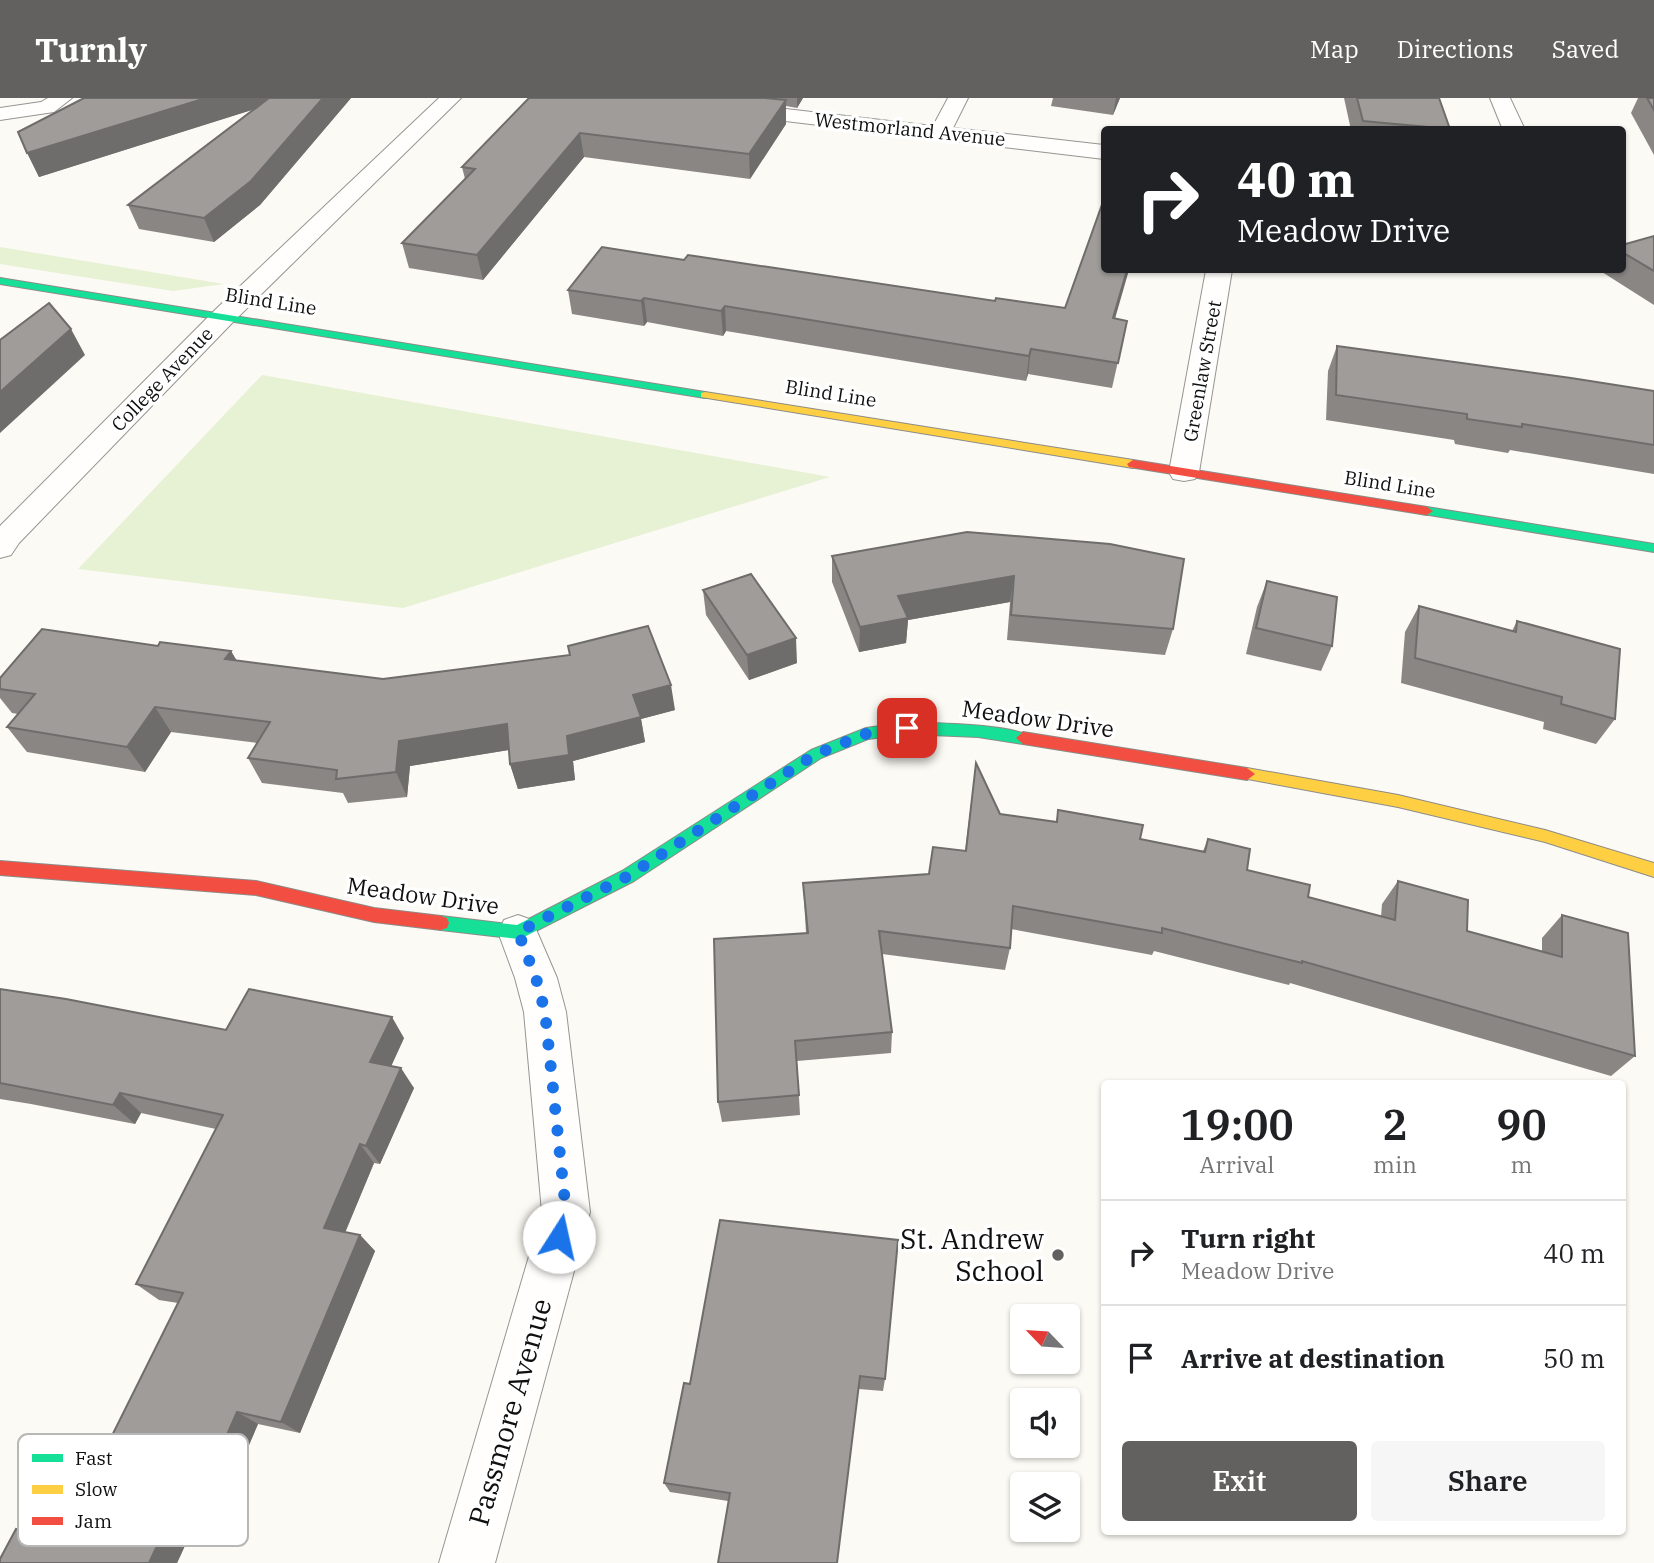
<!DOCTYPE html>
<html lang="en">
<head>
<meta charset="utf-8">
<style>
	body { margin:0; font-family:"IBM Plex Serif",serif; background:#f6f6f6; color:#202124; height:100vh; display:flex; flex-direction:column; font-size:26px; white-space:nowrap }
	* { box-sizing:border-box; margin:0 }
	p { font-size:23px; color:#757577 }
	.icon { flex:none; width:38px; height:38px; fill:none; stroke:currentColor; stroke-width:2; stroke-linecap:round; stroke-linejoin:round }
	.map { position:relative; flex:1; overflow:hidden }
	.side { position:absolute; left:1101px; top:982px; width:525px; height:455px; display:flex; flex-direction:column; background:#fff; border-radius:7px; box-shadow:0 2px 5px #0004 }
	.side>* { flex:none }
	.hud { position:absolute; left:1101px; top:28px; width:525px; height:147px; border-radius:7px; box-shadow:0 2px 5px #0004; background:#202124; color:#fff; overflow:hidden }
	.needle { width:46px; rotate:295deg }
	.fabs { position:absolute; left:1010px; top:1206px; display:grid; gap:14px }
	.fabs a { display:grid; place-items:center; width:70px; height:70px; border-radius:7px; background:#fff; box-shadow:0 2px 5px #0004; font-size:35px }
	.pin { position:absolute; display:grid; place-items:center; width:60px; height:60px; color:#fff; margin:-30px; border-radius:14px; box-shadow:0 4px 10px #0006 }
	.me { position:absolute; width:77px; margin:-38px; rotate:10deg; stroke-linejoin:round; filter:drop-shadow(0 0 5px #0008) }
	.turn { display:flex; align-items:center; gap:24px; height:147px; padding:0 21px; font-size:32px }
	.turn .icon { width:91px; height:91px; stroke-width:2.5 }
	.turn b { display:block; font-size:49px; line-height:60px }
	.eta { display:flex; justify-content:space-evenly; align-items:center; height:119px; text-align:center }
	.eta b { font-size:42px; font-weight:600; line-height:49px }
	.cta { display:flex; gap:14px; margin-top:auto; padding:14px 21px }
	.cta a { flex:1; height:80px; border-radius:7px; background:#62615f; color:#fff; font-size:28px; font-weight:600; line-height:80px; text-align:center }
	.cta a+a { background:#f6f6f6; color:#202124 }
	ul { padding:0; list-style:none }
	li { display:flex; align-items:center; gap:21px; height:105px; padding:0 21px; border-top:2px solid #e0e0e0 }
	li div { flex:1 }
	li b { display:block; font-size:26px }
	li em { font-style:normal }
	header { display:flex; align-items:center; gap:42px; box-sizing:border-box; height:98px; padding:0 35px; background:#62615f; color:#fff }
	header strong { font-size:33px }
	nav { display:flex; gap:38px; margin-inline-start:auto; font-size:24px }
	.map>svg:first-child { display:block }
</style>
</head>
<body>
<header>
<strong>Turnly</strong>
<nav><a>Map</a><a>Directions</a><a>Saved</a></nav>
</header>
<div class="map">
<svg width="1654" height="1465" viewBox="0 0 1654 1465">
	<rect width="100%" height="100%" fill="#fcfaf4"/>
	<g fill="#e7f1d4">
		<polygon points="0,149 224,186 173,193 0,166"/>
		<polygon points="262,277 830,379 403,510 78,471"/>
	</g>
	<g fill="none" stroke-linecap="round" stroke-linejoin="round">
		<defs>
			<g id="street">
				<polygon points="48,0 72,0 54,14 0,22 0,10 41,4"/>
				<polygon points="439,0 461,0 234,223 19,445 11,457 0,460 0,428 216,211"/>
				<polygon points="948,0 968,0 953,30 1104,47 1104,61 734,17 727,15 723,11 727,7 734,5 933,28"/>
				<polygon points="1490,0 1510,0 1525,32 1503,32"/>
				<polygon points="1206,172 1232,172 1199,374 1195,381 1184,383 1173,381 1169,374"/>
				<polygon points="518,817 532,822 557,880 566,914 590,1114 495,1465 439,1465 542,1114 524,914 515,880 498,834 504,822"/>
			</g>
			<g id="fast">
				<polygon points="0,180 705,294 711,297 705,300 0,186"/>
				<polygon points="1427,409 1654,446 1654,454 1423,416 1423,410"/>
				<path d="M907,624C928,625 1020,626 1030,640L1023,646L978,639L907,636L868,641L821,660L634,783L524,839L518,841L441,832L435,830L433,825L435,820L441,818L517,827L622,773L811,652L866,630Z"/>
			</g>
			<g id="slow">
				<polygon points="705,294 1133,362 1139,366 1133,370 701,299 701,295"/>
				<polygon points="1247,670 1398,697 1545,732 1654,765 1654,779 1545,744 1398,709 1242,680 1239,676"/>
			</g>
			<g id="jam">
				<polygon points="1133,362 1427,409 1433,413 1427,417 1129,369 1127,366"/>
				<polygon points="1023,634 1247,670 1255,676 1247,682 1023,646 1016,640"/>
				<polygon points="0,763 256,783 374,810 441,818 447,820 449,825 447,830 441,832 374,824 256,797 0,777"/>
			</g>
		</defs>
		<use href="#street" stroke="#969592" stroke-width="2"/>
		<use href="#fast" stroke="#8c8b89" stroke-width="2"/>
		<use href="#slow" stroke="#8c8b89" stroke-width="2"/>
		<use href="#jam" stroke="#8c8b89" stroke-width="2"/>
		<use href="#street" fill="#fffefd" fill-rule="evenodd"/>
		<use href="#fast" fill="#16e098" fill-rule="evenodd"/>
		<use href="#slow" fill="#ffcf43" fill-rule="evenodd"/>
		<use href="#jam" fill="#f24e42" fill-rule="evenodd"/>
	</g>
	<g fill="#898684">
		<polygon points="351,0 260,107 214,144 139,131 128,107 254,11 39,79 18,34"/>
		<polygon points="529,0 803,0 797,10 786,8 786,26 750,81 584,59 483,182 409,170 402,145 465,81 462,69"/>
		<polygon points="1053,0 1120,0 1113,17 1051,8"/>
		<polygon points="1344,0 1439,0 1450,31 1351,32"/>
		<polygon points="1638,0 1654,0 1654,57 1631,15"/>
		<polygon points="1654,138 1654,207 1602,174 1603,172 1622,172 1622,147"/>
		<polygon points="684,162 995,203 1065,210 1127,223 1112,290 1028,276 1026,283 726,233 723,238 647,224 644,228 572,216 568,192"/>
		<polygon points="1337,248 1654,293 1654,376 1510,352 1508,355 1455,346 1454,342 1326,322 1328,273"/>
		<polygon points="967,434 1173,531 1165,557 1007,542 1010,504 908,522 906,545 859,554 832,484 832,458"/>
		<polygon points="1267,483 1332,548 1321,573 1246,556 1257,509"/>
		<polygon points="703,492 797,565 749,582 706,517"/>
		<polygon points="1419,508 1512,533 1517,523 1615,621 1596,646 1543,631 1544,624 1401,585 1405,534"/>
		<polygon points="158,548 231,553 237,563 383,581 570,557 568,548 675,612 641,621 645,644 573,663 575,682 518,691 510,666 509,652 410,668 407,699 348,705 343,695 262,685 248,660 257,645 171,634 145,674 27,654 7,629 18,616 12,615 0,600 0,580"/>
		<polygon points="976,665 1000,716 1056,724 1058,712 1140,741 1203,753 1208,741 1247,772 1308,799 1381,819 1382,806 1398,783 1467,833 1542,853 1542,840 1562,817 1635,958 1611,978 1290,885 1289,887 1154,853 1152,857 1011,831 1010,850 1005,872 882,856 892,934 891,955 797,963 800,1017 722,1024 718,1004 806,835 803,785 929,776 965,753"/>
		<polygon points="0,891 226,932 404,940 391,968 414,990 380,1066 374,1065 345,1134 360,1137 375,1153 300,1335 258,1326 224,1405 206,1402 177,1465 0,1465 60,1442 178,1205 159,1202 136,1186 216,1031 141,1015 135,1026 31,1006 0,1001"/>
		<polygon points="720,1122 885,1281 883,1293 859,1291 728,1403 670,1394 664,1385 690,1286"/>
	</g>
	<g fill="#6f6d6b">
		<polygon points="206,0 290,0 39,79 27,55"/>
		<polygon points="323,0 351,0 260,107 214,144 204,120"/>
		<polygon points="797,0 803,0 797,10"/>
		<polygon points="1116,0 1120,0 1113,17"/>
		<polygon points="786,2 786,26 750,81 749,56"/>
		<polygon points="580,35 584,59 483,182 477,157"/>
		<polygon points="1127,172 1129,172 1108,245 1113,220"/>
		<polygon points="644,200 647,224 644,228 641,203"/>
		<polygon points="725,208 726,233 723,238 721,213"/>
		<polygon points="71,231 85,257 0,335 0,294"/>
		<polygon points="1031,251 1028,276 1026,283 1029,258"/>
		<polygon points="1014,478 1010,504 908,522 906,545 859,554 860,529 898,498"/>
		<polygon points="796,540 797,565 749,582 747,557"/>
		<polygon points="231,553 245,578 225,561"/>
		<polygon points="671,587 675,612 641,621 645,644 573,663 575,682 518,691 510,666 567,638 633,597"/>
		<polygon points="155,609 171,634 145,674 127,649"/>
		<polygon points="507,626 515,651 410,668 407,699 396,674 399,643"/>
		<polygon points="392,919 404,940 384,984 370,964"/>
		<polygon points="401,970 414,990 380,1066 366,1048"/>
		<polygon points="120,995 141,1015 135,1026 113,1007"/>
		<polygon points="360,1046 374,1065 340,1147 324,1130"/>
		<polygon points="360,1137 375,1153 300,1335 281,1324"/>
		<polygon points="237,1314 258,1326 224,1405 201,1396"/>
		<polygon points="183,1392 206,1402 177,1465 149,1465"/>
	</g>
	<g fill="#9f9c99" stroke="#6f6d6b" stroke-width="2">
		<polygon points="84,0 206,0 27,55 18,34"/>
		<polygon points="269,0 323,0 251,83 204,120 128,107"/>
		<polygon points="529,0 765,0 786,2 749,56 580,35 477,157 402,145 475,71 462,69"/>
		<polygon points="1357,0 1439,0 1450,31 1363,23"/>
		<polygon points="1647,0 1654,0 1654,12"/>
		<polygon points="1104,101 1104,172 1127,172 1113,220 1127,223 1118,265 1031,251 1029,258 725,208 721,213 644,200 641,203 568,192 602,149 684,162 688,157 995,203 996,200 1065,210"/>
		<polygon points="1654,138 1654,173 1622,154 1622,147"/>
		<polygon points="49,205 71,231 0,294 0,242"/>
		<polygon points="1337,248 1571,280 1654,293 1654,347 1522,326 1522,329 1467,321 1467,316 1336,297"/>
		<polygon points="967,434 1110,446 1184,461 1173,531 1011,517 1014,478 898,498 908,520 860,529 832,458"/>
		<polygon points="751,476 796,540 747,557 703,492"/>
		<polygon points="1267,483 1337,499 1332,548 1256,530"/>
		<polygon points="1419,508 1516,534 1517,523 1620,551 1615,621 1561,606 1562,599 1415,560"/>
		<polygon points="648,528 671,587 633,597 641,619 567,638 569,657 510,666 507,626 399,643 396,674 336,681 337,672 248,660 270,624 155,609 127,649 7,629 35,596 0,591 0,580 42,531 158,548 160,544 231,553 225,561 383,581 570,557 568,548"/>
		<polygon points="976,665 1000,716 1057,724 1058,712 1143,727 1140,741 1205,754 1208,741 1250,751 1247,772 1310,787 1308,799 1395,822 1398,783 1468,802 1467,833 1562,859 1562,817 1628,835 1635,958 1302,863 1302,865 1162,830 1162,835 1013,808 1010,850 879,833 892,934 795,943 799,997 718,1004 714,841 808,835 803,785 929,776 933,749 966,753"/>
		<polygon points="0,891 66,901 226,932 249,891 392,919 370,964 401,970 366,1048 360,1046 324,1130 360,1137 281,1324 237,1314 201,1396 183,1392 149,1465 0,1465 0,1461 16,1431 60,1442 183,1195 136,1186 223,1017 120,995 113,1007 0,985"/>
		<polygon points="720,1122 898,1142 885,1281 860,1278 837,1465 718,1465 730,1395 664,1385 684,1285 690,1286"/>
	</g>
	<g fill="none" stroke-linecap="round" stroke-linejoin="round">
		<polyline stroke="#1a73e8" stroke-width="12" stroke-dasharray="0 21.6" points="559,1139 566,1114 545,914 536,880 518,834 628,778 816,656 866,636 907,630"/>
	</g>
	<circle fill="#62615f" stroke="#fff" stroke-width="2.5" cx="1058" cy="1157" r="7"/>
	<g text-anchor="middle" stroke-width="7" stroke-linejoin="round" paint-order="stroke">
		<g font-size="19" fill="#0f0f0f" stroke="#fff">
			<text transform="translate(910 31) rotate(6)" y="7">Westmorland Avenue</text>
			<text transform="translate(271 203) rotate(9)" y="7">Blind Line</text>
			<text transform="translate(1202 273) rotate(-80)" y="7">Greenlaw Street</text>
			<text transform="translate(162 281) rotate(-46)" y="7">College Avenue</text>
			<text transform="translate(831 295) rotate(9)" y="7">Blind Line</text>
			<text transform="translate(1390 386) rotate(9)" y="7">Blind Line</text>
		</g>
		<g font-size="23" fill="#0f0f0f" stroke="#fff">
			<text transform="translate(1038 621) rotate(8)" y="8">Meadow Drive</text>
			<text transform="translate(423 798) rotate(8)" y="8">Meadow Drive</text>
		</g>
		<g font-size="28" fill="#0f0f0f" stroke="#fff" text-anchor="end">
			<text x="1044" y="1151">St. Andrew<tspan x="1044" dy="32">School</tspan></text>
		</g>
		<g font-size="28" fill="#0f0f0f" stroke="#fff">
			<text transform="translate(510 1314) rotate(-74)" y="10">Passmore Avenue</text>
		</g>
	</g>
	<rect x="18" y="1336" width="230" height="112" rx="10" fill="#fff" stroke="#b7b7b7" stroke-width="2"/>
	<rect x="32" y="1356" width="31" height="8" fill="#16e098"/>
	<rect x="32" y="1387" width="31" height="9" fill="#ffcf43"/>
	<rect x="32" y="1419" width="31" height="8" fill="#f24e42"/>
	<g font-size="19" fill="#0f0f0f">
		<text x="75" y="1367">Fast</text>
		<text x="75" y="1398">Slow</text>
		<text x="75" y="1430">Jam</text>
	</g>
</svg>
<div class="fabs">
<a><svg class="needle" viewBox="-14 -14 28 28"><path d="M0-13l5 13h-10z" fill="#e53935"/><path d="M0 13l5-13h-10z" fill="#757577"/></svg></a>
<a><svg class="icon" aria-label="sound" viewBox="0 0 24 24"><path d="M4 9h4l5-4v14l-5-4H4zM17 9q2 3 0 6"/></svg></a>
<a><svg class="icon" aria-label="layers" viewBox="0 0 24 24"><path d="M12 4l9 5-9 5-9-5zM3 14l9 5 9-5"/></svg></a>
</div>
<div class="pin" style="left:907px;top:630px;background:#d93025"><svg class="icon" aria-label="arrive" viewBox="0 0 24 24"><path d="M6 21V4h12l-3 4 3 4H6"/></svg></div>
<svg class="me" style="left:559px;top:1139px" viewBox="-20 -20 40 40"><circle r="19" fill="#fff"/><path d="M0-13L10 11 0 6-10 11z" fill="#1a73e8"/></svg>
<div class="hud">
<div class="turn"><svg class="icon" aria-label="right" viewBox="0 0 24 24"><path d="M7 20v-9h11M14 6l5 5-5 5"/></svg><div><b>40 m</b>Meadow Drive</div></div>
</div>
<section class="side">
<div class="eta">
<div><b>19:00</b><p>Arrival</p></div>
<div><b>2</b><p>min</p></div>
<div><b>90</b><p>m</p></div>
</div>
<ul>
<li><svg class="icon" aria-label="right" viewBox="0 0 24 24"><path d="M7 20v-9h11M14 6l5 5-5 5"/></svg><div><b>Turn right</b><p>Meadow Drive</p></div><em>40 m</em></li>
<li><svg class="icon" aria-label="arrive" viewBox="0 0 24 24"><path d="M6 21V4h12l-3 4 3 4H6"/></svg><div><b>Arrive at destination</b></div><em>50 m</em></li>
</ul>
<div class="cta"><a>Exit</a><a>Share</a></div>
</section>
</div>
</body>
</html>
